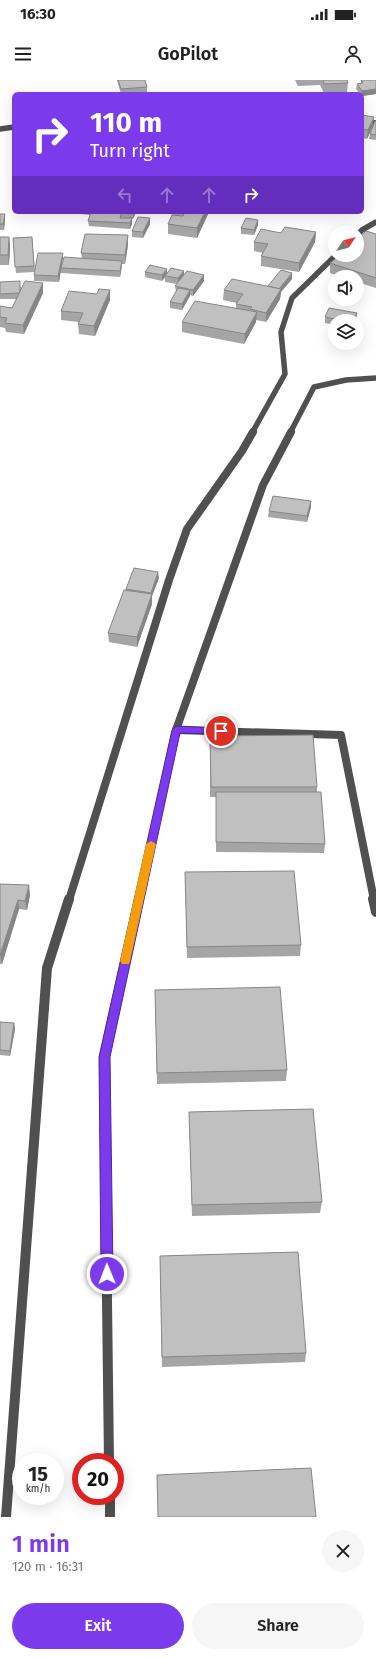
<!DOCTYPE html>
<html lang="en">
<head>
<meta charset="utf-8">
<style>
	body { margin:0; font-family:"Fira Sans",sans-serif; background:#f6f6f6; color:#222; height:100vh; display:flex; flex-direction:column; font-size:15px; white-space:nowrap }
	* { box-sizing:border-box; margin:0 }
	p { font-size:13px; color:#767676 }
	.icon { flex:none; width:22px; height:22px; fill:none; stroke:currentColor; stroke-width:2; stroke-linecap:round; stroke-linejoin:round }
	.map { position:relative; height:1437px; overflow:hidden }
	.panel { display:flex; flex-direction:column; background:#fff; flex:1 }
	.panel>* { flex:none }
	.top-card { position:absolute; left:12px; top:12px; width:352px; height:122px; border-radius:6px; box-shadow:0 4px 16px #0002; background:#7c3aed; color:#fff; overflow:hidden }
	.needle { width:26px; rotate:55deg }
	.controls { position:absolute; left:328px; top:146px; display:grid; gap:8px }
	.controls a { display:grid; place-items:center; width:36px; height:36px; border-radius:50%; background:#fff; box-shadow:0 4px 16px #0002; font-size:20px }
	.speed { position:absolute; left:12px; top:1373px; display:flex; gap:8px; font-size:20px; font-weight:700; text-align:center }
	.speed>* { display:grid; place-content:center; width:52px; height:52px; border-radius:50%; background:#fff; box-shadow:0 4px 16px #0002; line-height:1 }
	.speed small { font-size:10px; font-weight:400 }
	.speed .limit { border:6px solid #d22; background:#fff; color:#111 }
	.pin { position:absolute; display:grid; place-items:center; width:34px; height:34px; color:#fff; margin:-17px; border:2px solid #fff; border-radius:50%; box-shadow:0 1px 4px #0007 }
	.me { position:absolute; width:44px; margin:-22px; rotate:359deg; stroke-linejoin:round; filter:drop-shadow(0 0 3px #0008) }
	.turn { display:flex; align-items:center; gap:14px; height:84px; padding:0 12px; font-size:18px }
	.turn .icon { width:52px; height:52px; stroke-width:2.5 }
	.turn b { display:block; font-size:28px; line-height:34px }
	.lanes { display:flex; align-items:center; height:38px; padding:0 12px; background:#0003; justify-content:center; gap:20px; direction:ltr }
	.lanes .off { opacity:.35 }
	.round { display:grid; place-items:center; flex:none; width:42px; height:42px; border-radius:21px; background:#f6f6f6 }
	.headline { display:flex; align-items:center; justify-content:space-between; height:68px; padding:0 12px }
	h1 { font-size:24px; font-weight:600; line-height:30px; color:#7c3aed }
	.button { display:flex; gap:8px; margin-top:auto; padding:8px 12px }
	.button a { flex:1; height:46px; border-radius:24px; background:#7c3aed; color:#fff; font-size:16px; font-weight:600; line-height:46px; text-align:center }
	.button a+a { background:#f6f6f6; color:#222 }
	.status { display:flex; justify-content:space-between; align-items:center; height:28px; padding:0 20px; background:#fff; direction:ltr }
	.status svg { height:11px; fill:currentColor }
	header { display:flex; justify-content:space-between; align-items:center; height:52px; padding:0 12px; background:#fff; font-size:18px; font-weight:600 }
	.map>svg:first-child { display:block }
</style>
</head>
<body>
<div class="status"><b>16:30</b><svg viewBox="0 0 49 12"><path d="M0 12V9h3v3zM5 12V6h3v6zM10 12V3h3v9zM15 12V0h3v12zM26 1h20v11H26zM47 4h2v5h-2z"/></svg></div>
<header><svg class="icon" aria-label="menu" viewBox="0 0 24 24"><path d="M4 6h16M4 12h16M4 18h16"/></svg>GoPilot<svg class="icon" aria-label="person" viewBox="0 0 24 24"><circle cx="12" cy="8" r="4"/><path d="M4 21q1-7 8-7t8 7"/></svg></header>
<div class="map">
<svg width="376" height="1437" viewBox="0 0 376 1437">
	<rect width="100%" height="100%" fill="#fff"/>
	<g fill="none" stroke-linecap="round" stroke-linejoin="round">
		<polyline stroke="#505050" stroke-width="5.5" points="290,353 314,307 346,300 376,298"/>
		<polyline stroke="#505050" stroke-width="8" points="139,820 176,650 263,405 291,352"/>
		<g stroke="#505050" stroke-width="10">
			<polyline points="109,1382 104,977 139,819"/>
			<polyline points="110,1416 110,1437"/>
		</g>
		<g stroke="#505050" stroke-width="5.5">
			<polyline points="362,41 376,43"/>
			<polyline points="0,49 14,47"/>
			<polyline points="357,155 362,150 376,142"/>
			<polyline points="252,353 285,294 281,252 292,218 336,175"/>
		</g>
		<g stroke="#505050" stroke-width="8">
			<polyline points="176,650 341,655 374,820"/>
			<polyline points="69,820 169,500 187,449 242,371 253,352"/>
		</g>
		<g stroke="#505050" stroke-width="10">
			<polyline points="373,819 376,832"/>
			<polyline points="6,1437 47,888 69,819"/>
		</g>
	</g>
	<g fill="#a5a5a5">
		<polygon points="117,0 145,0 147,7 147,13 121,14"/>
		<polygon points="295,0 347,0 348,3 347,12 324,13 320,5 298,6"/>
		<polygon points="361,0 376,0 376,14 362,16 362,14 360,14 356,9 357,4 361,3"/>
		<polygon points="362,35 373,46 367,59 362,58"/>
		<polygon points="376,41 376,60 369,59 370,54"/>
		<polygon points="80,132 136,132 133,139 132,139 132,144 130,149 89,146 88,141 90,135 80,134"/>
		<polygon points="168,132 209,132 197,158 168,154 168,144 184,136 168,134"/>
		<polygon points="0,134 5,139 4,150 0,150"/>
		<polygon points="150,138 150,144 143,158 132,157 132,151"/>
		<polygon points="258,140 258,145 254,155 241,154 241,148"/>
		<polygon points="316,152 315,162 299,192 261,186 261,176 263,173 254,171 254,162 281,153"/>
		<polygon points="376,154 376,208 357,202 357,197 342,197 330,193 330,183"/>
		<polygon points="0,157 9,157 10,166 9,185 0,185"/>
		<polygon points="32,157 35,190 82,178 81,173 128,165 125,184 122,184 120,197 61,193 61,190 59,202 34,201 34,192 16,193 13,158"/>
		<polygon points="167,189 167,193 184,191 184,195 204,195 204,201 193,216 190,215 182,230 170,228 170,222 176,212 175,206 177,204 165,202 165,197 162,201 145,197 145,192"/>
		<polygon points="292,199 281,212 280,219 266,242 256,240 256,242 244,264 182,252 182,242 236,229 236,224 237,223 223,220 224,210 268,206"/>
		<polygon points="0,202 21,207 21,211 43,203 43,213 24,254 6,252 5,248 0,247 0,226 12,228 17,219 0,219"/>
		<polygon points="110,220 95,256 79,254 78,244 79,242 61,240 61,231"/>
		<polygon points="357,233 356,239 355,241 335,241 335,245 325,243 325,237"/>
		<polygon points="311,421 311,427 307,442 268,437 269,431"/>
		<polygon points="159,498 152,516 152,524 137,567 109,562 108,553 126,509"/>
		<polygon points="210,656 317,707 317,712 325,764 324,773 216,772 216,717 210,717"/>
		<polygon points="185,792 301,865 300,876 187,878"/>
		<polygon points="0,804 30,815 27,830 19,829 2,884 0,884"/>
		<polygon points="155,910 287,990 286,1001 157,1004"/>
		<polygon points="0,942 14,943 15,949 10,976 0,975"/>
		<polygon points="189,1032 322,1122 320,1133 192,1136"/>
		<polygon points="160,1176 306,1273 305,1282 162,1287"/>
	</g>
	<g fill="#868686">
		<polygon points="376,9 376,14 362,16 362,11"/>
		<polygon points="374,37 373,46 367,59 368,50"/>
		<polygon points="133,132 136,132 133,139"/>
		<polygon points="205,132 209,132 197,158 197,148"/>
		<polygon points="5,134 5,139 4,150 3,144"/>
		<polygon points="132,138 132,144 130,149 130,143"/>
		<polygon points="150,138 150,144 143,158 143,152"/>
		<polygon points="258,140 258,145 254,155 254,150"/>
		<polygon points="316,152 315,162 299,192 299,183"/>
		<polygon points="128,155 128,165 125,184 125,175"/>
		<polygon points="9,157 10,166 9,185 8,175"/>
		<polygon points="63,173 63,179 61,188 61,190 59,202 58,196"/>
		<polygon points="122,181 122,186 120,197 120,191"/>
		<polygon points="167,189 167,194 165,196 165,197 162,201 162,195"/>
		<polygon points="184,191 184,196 178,204 178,198"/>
		<polygon points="292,193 292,199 281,212 280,219 266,242 266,233 279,209"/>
		<polygon points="204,195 204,201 193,216 193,210"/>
		<polygon points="43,203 43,213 24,254 23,245"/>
		<polygon points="110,210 110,220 95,256 94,246"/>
		<polygon points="190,210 190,216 182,230 182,224"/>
		<polygon points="257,232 256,242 244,264 245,254"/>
		<polygon points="357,233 356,239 355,241 353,241"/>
		<polygon points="311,421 311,427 307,442 307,436"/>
		<polygon points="158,492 159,498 152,516 152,524 137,567 137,557 151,517 151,513"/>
		<polygon points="29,805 30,815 27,830 25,821"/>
		<polygon points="18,820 19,829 2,884 0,875"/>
		<polygon points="14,943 15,949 10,976 10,971"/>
	</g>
	<g fill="#c0c0c0" stroke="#868686">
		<polygon points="118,0 145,0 147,7 121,9"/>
		<polygon points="323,0 347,0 348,3 324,4"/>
		<polygon points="361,0 376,0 376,9 362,11 357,4 363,3"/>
		<polygon points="362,35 374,37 368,50 362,49"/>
		<polygon points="375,41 376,41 376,55 370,54"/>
		<polygon points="91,132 133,132 133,133 122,132 120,138 132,138 130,143 88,141"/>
		<polygon points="185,132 205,132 197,148 168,144 172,135 183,136"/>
		<polygon points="0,134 5,134 3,144 0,144"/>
		<polygon points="138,137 150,138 143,152 132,151"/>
		<polygon points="246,138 258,140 254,150 241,148"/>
		<polygon points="285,147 316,152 299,183 261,176 268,164 254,162 261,149 281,153"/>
		<polygon points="366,151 376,154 376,198 330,183 340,175 357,175 357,159"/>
		<polygon points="85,154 128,155 125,175 81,173"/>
		<polygon points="0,157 9,157 8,175 0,175"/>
		<polygon points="32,157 34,186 15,187 13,158"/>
		<polygon points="38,173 63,173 58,196 34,195"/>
		<polygon points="64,177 122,181 120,191 61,188"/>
		<polygon points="150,185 167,189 162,195 145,192"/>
		<polygon points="171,188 184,191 178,198 165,196"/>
		<polygon points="281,190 292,193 279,209 268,206"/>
		<polygon points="187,191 204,195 193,210 175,206"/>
		<polygon points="232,199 281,209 266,233 250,229 252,227 236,224 243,214 224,210"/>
		<polygon points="20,201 20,213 0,214 0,202"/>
		<polygon points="25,201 43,203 23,245 5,243 7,238 0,237 0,226 12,228"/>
		<polygon points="178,208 190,210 182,224 170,222"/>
		<polygon points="99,209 110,210 94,246 78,244 83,233 61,231 69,211 97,214"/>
		<polygon points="195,221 257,232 245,254 182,242"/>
		<polygon points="329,228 357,233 353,241 345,241 325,237"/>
		<polygon points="273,416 311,421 307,436 269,431"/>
		<polygon points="134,488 158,492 151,513 126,509"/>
		<polygon points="124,510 152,514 137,557 108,553"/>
		<polygon points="313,655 317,707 211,707 210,656"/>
		<polygon points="216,712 321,712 325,764 216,762"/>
		<polygon points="294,791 301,865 187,867 185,792"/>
		<polygon points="0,804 29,805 25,821 18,820 0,875"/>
		<polygon points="280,907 287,990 157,993 155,910"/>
		<polygon points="0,942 14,943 10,971 0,970"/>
		<polygon points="313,1029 322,1122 192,1125 189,1032"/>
		<polygon points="298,1172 306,1273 162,1277 160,1176"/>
		<polygon points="311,1388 316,1437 158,1437 157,1395"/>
	</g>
	<polygon fill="#7c3aed" stroke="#51269a" points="176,646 221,648 225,651 221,654 180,653 110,977 113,1194 111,1198 107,1199 103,1198 101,1194 99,977 172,650"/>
	<polygon fill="#f59e0b" points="151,761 156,764 130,881 129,884 122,884 120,881 146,764"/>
</svg>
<div class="controls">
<a><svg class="needle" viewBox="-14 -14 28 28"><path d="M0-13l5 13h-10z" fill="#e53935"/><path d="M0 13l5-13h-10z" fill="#767676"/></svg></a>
<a><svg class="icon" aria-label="sound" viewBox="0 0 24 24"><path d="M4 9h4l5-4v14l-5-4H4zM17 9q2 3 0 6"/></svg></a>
<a><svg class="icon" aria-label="layers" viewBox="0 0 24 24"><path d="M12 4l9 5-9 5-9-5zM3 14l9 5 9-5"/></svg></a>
</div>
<div class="speed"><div>15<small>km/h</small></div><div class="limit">20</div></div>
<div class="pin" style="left:221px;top:651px;background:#d93025"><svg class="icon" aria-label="arrive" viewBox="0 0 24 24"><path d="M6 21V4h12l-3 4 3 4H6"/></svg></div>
<svg class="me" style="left:107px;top:1194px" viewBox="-20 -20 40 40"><circle r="17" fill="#7c3aed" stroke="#fff" stroke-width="3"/><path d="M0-11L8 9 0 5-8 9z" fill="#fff"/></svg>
<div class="top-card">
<div class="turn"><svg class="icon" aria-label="right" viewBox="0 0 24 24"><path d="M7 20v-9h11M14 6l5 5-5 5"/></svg><div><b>110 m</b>Turn right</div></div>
<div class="lanes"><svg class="icon off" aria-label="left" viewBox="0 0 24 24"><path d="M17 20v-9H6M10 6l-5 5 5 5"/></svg><svg class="icon off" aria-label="ahead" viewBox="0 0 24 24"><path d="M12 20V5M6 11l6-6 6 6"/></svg><svg class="icon off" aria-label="ahead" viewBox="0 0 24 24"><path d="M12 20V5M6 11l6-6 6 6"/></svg><svg class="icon" aria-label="right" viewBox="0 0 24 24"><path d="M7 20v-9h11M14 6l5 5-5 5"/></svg></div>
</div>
</div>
<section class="panel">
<div class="headline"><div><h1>1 min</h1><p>120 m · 16:31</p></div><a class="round"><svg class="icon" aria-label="close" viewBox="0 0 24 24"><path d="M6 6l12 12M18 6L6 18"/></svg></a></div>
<div class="button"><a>Exit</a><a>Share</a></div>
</section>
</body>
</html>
